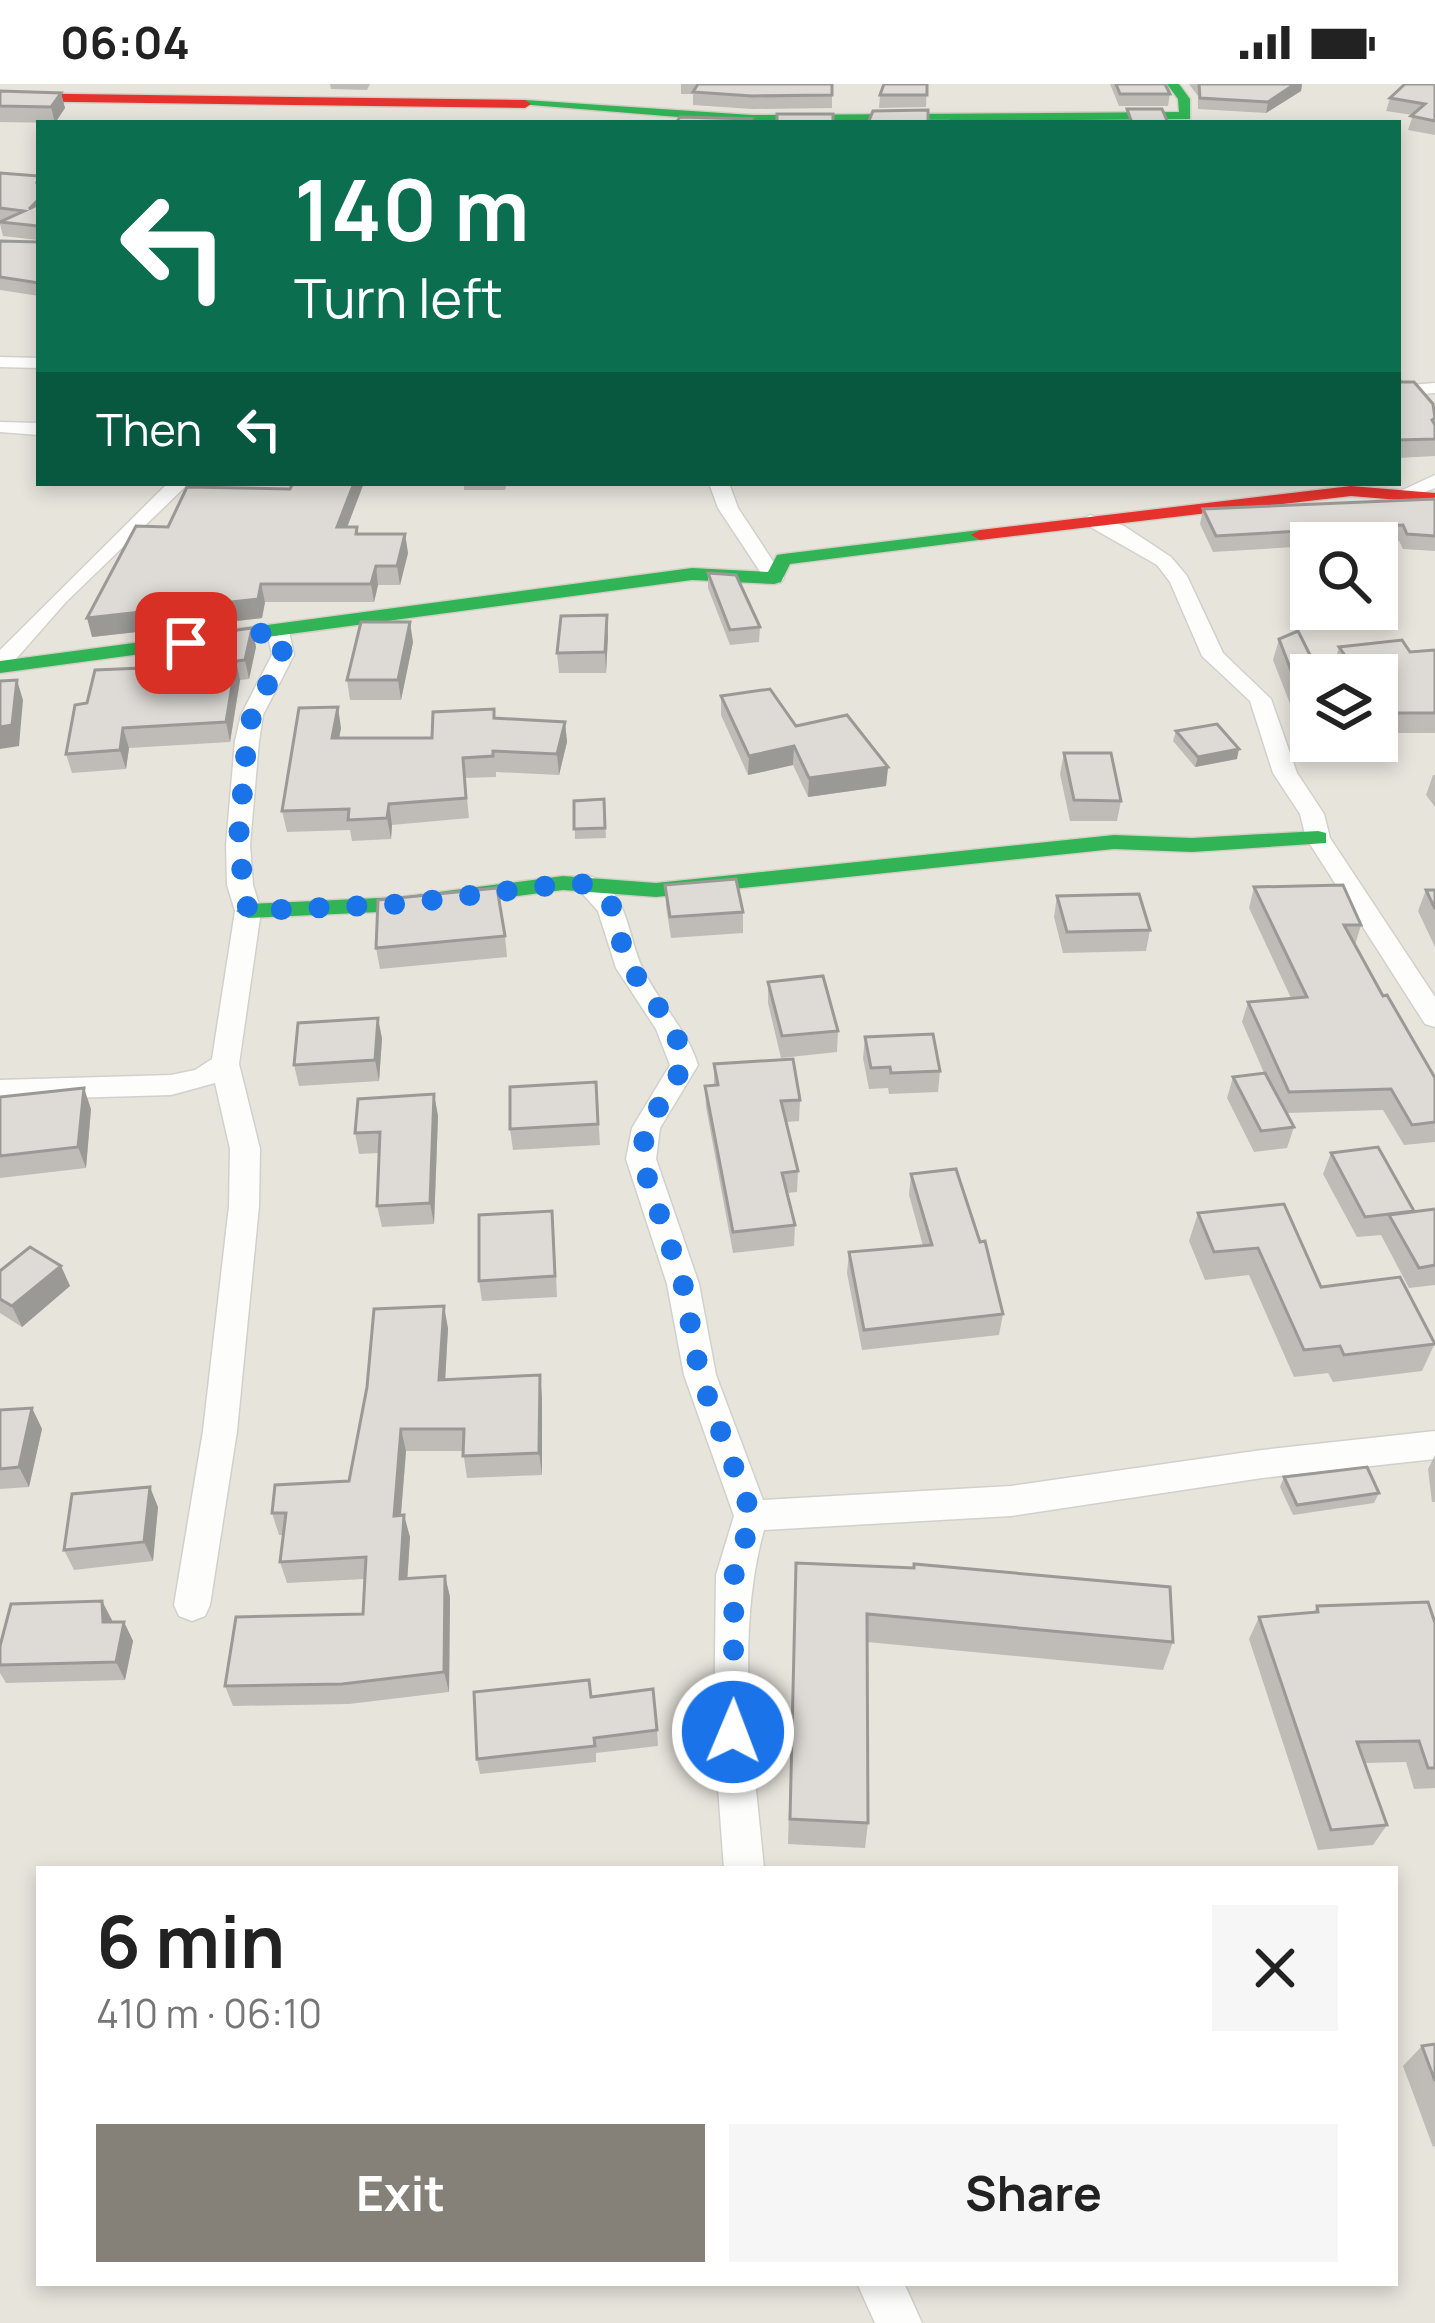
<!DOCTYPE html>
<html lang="en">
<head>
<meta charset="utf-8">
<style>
	body { margin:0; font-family:Manrope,sans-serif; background:#f6f6f6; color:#222; height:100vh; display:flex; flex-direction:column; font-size:45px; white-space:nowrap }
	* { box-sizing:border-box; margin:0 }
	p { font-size:39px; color:#767676 }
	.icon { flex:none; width:66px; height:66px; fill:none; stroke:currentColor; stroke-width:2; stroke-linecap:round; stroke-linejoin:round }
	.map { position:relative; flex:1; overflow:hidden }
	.sheet { position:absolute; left:36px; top:1782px; width:1362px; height:420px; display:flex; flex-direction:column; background:#fff; border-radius:0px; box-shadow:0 6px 18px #0003 }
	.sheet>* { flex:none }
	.top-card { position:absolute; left:36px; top:36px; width:1365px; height:366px; border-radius:0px; box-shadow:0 6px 18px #0003; background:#0b6e4f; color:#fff; overflow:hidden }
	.fabs { position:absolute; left:1290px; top:438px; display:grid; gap:24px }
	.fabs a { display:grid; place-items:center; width:108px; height:108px; border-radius:0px; background:#fff; box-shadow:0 6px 18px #0003; font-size:60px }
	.pin { position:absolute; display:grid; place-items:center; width:102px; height:102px; color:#fff; margin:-51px; border-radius:24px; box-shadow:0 6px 18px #0006 }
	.me { position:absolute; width:132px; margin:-66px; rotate:1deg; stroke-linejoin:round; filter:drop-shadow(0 0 9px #0008) }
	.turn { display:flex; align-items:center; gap:42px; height:252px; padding:0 60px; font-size:54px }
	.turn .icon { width:156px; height:156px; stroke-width:2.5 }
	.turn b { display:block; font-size:84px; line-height:102px }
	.then { display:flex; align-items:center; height:114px; padding:0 60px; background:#0003; gap:24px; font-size:45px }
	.round { display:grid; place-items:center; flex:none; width:126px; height:126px; border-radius:0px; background:#f6f6f6 }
	.overview { display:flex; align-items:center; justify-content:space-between; height:204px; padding:0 60px }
	h1 { font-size:72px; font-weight:700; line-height:90px }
	.button { display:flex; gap:24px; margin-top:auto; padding:24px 60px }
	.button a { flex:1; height:138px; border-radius:0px; background:#868178; color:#fff; font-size:48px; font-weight:700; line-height:138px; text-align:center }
	.button a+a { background:#f6f6f6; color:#222 }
	.status { display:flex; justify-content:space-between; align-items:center; height:84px; padding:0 60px; background:#fff; direction:ltr }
	.status svg { height:33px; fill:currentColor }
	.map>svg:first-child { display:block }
</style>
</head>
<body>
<div class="status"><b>06:04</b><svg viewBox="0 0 49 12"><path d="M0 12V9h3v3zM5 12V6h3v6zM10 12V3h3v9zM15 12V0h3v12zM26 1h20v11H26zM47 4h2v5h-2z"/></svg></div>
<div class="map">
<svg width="1435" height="2239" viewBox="0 0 1435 2239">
	<rect width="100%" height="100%" fill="#f4f2ee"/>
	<path fill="#e7e4dc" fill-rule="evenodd" d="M0,0H1435V2239H0ZM39,39H1398V399H39ZM1311,459H1377V525H1311ZM1311,591H1377V657H1311ZM39,1785H1395V2199H39Z"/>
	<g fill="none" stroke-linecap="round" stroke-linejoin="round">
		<defs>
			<g id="street">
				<polygon points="0,273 39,274 39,284 0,283"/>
				<polygon points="1435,299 1435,309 1398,312 1398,302"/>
				<polygon points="0,338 39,339 39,351 0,348"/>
				<polygon points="1435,391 1435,404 1406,415 1396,409"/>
				<polygon points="168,399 189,399 66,518 8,584 0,586 0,566"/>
				<polygon points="709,399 729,399 738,424 784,494 781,498 767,498 718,424"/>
				<polygon points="1090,431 1124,442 1171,473 1187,492 1223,569 1271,615 1297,689 1324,730 1330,754 1435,913 1435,943 1425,940 1306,754 1300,730 1273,689 1250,617 1202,572 1170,498 1157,481 1080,437"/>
				<polygon points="278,541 289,547 294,571 263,631 259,657 250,761 253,801 261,827 239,980 260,1065 259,1122 237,1347 210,1521 205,1532 192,1537 179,1532 174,1521 203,1347 229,1122 230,1065 215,999 171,1011 0,1016 0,996 171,991 195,986 212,975 235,827 227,801 226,761 235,657 241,631 272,571 267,547"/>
				<path d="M586,791C628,802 627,851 642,883C658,919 686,943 698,981L660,1044L656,1075L699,1200L716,1291L763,1416L1011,1402L1262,1366L1435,1347V1375L1262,1394L1011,1432L764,1446C734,1553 754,1676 764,1785H724L714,1649L716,1491L734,1432L684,1291L667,1200L626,1075L632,1044L670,981L656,945L616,884L598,827L573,799Z"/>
				<polygon points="857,2199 904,2199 922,2239 875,2239"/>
			</g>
			<g id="fast">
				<polygon points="1167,0 1179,0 1190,15 1190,35 752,39 519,20 525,16 752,31 1179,28 1178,15"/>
				<polygon points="980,446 986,447 986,455 790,480 781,498 774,500 692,496 0,589 0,577 692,484 768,488 777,471 783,470"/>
				<polygon points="1318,747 1326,749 1326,759 1192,768 1114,765 656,813 563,806 401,827 248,834 236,827 248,820 401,813 563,792 656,799 1114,751 1192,754"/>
			</g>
			<g id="jam">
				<polygon points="0,9 525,16 531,20 525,24 0,17"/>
				<polygon points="1351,402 1435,409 1435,419 1351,412 980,456 971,451 980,446"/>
			</g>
		</defs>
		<use href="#street" stroke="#d2d0cb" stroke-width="3"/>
		<use href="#fast" stroke="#d3cfc5" stroke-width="3"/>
		<use href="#jam" stroke="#d3cfc5" stroke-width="3"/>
		<use href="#street" fill="#fdfdfc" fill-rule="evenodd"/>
		<use href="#fast" fill="#30b455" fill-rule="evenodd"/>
		<use href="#jam" fill="#e5322d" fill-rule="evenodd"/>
	</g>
	<g fill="#bfbcb8">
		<polygon points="330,0 370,0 367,6 331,5"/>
		<polygon points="681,0 832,0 832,24 752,25 693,21 693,10 681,10"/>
		<polygon points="927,0 926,23 879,24 880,11"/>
		<polygon points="1110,0 1165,0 1170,10 1168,22 1119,22"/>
		<polygon points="1189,0 1302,0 1301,7 1266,29 1198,25 1198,12"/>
		<polygon points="1435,0 1435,51 1408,46 1413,31 1386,27 1390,14"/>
		<polygon points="0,7 61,9 65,24 55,39 0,38"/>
		<polygon points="0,89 39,92 39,212 0,206 0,157 38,158 38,156 3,152 0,140"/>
		<polygon points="1398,280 1400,298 1435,326 1435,372 1398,374"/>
		<polygon points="464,399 507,399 505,406 464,406"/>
		<polygon points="290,405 347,443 357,443 358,450 405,450 408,469 400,501 378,501 374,518 265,518 262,534 92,553 168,443"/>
		<polygon points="1435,415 1435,467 1403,465 1399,457 1311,459 1311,462 1213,468 1200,440 1203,425"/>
		<polygon points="708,489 760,543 759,558 730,561 708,504"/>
		<polygon points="252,544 256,563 249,595 240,596 230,658 129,664 126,685 72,689 66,670 87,619"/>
		<polygon points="608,552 606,589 559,589 557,569"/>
		<polygon points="1279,555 1311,591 1311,648 1301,648 1273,576"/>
		<polygon points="413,558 401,616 350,616 347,596"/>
		<polygon points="1339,563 1410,568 1435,566 1435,649 1381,649 1377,643 1377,591 1339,591 1333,583"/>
		<polygon points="721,612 888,683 886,702 808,713 793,681 748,691 721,631"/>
		<polygon points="495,634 565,638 567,658 559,691 496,688 496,693 465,694 469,734 392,741 391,755 352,757 350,746 287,748 282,727 341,644 339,654 432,654"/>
		<polygon points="1176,647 1237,675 1195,683 1173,657"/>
		<polygon points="1064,669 1121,717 1117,737 1070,737 1060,690"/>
		<polygon points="1433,691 1435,691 1435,723 1426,711"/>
		<polygon points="604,715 606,754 575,755 574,717"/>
		<polygon points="665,801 743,828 743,849 671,854 666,822"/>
		<polygon points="1254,803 1361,841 1355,861 1383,912 1435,994 1435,1058 1404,1061 1383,1026 1287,1029 1294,1043 1287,1064 1254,1068 1227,1014 1233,993 1264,989 1242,938 1248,918 1291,914 1249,824"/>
		<polygon points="1426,806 1435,806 1435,863 1418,827"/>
		<polygon points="1057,812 1150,846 1146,867 1063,869 1054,833"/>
		<polygon points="505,852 507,873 380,885 376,864"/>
		<polygon points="768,898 838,947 837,968 781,974 768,919"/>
		<polygon points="378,934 382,955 379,997 299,1002 294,981"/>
		<polygon points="865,953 940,987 938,1008 889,1010 888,1004 869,1005 863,974"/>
		<polygon points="714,980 800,1016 799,1037 786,1038 798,1087 797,1108 787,1109 795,1141 794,1162 733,1169 706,1023 705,1002 714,1001"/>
		<polygon points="596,998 600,1061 513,1066 510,1045"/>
		<polygon points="434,1010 438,1032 434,1140 382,1143 377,1122 379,1069 359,1070 355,1049"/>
		<polygon points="0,1013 91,1025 86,1084 0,1094"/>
		<polygon points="1331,1069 1414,1127 1435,1125 1435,1201 1409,1204 1381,1151 1357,1153 1323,1090"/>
		<polygon points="911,1090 1003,1230 999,1251 862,1266 847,1189 849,1168 923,1162 909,1111"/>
		<polygon points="1284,1120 1321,1203 1435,1259 1422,1287 1333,1298 1328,1289 1294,1293 1249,1191 1205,1196 1189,1157 1198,1129"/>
		<polygon points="554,1147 557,1213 482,1217 479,1197"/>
		<polygon points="61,1182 70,1202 22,1243 0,1229 0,1187"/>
		<polygon points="448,1244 445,1296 540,1291 542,1314 542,1391 467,1394 463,1367 406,1367 401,1431 410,1453 407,1495 445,1492 450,1513 449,1608 349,1620 233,1622 225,1602 363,1530 365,1495 287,1499 280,1478 283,1451 279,1451 272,1429 349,1397"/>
		<polygon points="32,1324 42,1345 29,1403 0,1405 0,1326"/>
		<polygon points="1435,1371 1435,1418 1432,1418 1428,1385"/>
		<polygon points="1284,1393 1379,1409 1374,1419 1293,1431 1280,1403"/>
		<polygon points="158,1423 153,1477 74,1486 64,1466"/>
		<polygon points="796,1479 1173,1558 1163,1586 867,1558 868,1739 865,1764 788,1760"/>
		<polygon points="1317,1522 1435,1539 1435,1704 1414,1705 1406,1678 1365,1679 1387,1741 1373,1761 1318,1766 1249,1555 1259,1533 1314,1528"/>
		<polygon points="112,1536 112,1538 124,1538 133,1557 125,1596 6,1599 0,1589 0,1562"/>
		<polygon points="591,1613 657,1646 658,1662 596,1669 596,1678 480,1690 477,1675"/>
		<polygon points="1435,1960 1435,2062 1433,2063 1403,1982 1422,1962"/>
	</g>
	<g fill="#9b9996">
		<polygon points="1295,0 1302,0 1301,7 1266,29 1268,18"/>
		<polygon points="61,9 65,24 55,39 51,23"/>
		<polygon points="354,399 364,399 340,462 337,443"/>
		<polygon points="405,450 408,469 400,501 397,482"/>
		<polygon points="376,482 378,501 374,518 371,500"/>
		<polygon points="261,500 265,518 262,534 92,553 87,534"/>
		<polygon points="607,531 608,552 606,589 605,568"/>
		<polygon points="410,538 413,558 401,616 398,596"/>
		<polygon points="252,544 256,563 249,595 245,576"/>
		<polygon points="236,577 240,596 230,658 226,638"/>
		<polygon points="17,596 23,616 19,662 0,665 0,643"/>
		<polygon points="338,623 341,644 335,675 332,654"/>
		<polygon points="565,638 567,658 559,691 557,670"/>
		<polygon points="123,644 129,664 126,685 120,666"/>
		<polygon points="794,662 793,681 748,691 749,672"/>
		<polygon points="1239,665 1237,675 1195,683 1198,673"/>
		<polygon points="888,683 886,702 808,713 809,694"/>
		<polygon points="389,720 392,741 391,755 387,734"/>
		<polygon points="378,934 382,955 379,997 375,976"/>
		<polygon points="84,1004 91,1025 86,1084 78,1063"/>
		<polygon points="434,1010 438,1032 434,1140 430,1119"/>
		<polygon points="61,1182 70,1202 22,1243 12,1222"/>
		<polygon points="444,1222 448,1244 444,1318 439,1296"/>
		<polygon points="540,1291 542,1314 542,1391 539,1369"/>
		<polygon points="32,1324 42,1345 29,1403 19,1383"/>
		<polygon points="401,1345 406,1367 399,1453 394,1432"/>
		<polygon points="150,1403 158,1423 153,1477 144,1458"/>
		<polygon points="404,1431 410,1453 406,1516 400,1495"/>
		<polygon points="445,1492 450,1513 449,1608 444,1588"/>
		<polygon points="102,1517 112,1536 112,1557 103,1538"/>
		<polygon points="124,1538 133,1557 125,1596 116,1578"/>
	</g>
	<g fill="#dedbd6" stroke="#9b9996" stroke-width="3">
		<polygon points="698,0 832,0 832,11 752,12 693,8"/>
		<polygon points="884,0 927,0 927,11 880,11"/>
		<polygon points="1116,0 1165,0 1170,10 1120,10"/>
		<polygon points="1199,0 1295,0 1268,18 1200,14"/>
		<polygon points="1405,0 1435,0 1435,37 1411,32 1425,20 1390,14"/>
		<polygon points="0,7 61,9 51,23 0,22"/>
		<polygon points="1127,25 1162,25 1168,39 1132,39"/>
		<polygon points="928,26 928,37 948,37 949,39 868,39 873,27"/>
		<rect x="777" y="30" width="56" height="9"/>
		<polygon points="680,33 751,35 746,39 676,39"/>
		<polygon points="0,89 39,92 37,98 39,98 39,115 29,125 39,120 39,199 0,193 0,157 38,158 39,142 0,138 24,127 0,124"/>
		<polygon points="1398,280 1400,298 1414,298 1433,320 1435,334 1432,336 1435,341 1435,355 1398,356"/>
		<polygon points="293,399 354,399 337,443 357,443 356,450 405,450 397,482 376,482 371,500 261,500 258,515 87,534 136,442 168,443 187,403 290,405"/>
		<polygon points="1435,415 1435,452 1407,450 1403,441 1216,452 1203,425"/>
		<polygon points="708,489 736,491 760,543 730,546"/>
		<polygon points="607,531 605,568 557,569 561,532"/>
		<polygon points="361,538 410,538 398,596 347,596"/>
		<polygon points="252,544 245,576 236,577 226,638 123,644 120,666 66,670 75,621 87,619 95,586 166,583 171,555"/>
		<polygon points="1298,547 1320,591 1311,591 1311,628 1307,628 1279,555"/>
		<polygon points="1402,556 1410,568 1435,566 1435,629 1387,629 1377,615 1377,591 1359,591 1339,563"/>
		<polygon points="17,596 12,641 0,643 0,597"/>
		<polygon points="770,605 796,642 847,631 888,683 809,694 794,662 749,672 721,612"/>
		<polygon points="338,623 332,654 432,654 433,628 494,625 494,634 565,638 557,670 493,667 493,672 463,674 466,714 389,720 387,734 348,736 349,725 282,727 299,624"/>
		<polygon points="1217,640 1239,665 1198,673 1176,647"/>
		<polygon points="1064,669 1111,669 1121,717 1074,716"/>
		<polygon points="604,715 605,744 574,745 574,717"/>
		<polygon points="736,795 743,828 670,833 665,801"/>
		<polygon points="1343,801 1361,841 1344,841 1383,912 1387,911 1435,994 1435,1038 1412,1041 1391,1005 1289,1008 1248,918 1307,913 1254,803"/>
		<polygon points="497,804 505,852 376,864 378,816"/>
		<polygon points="1426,806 1435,806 1435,825"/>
		<polygon points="1139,810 1150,846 1067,848 1057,812"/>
		<polygon points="823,892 838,947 782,952 768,898"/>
		<polygon points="378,934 375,976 294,981 298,939"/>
		<polygon points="933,950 940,987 891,989 890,983 871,984 865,953"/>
		<polygon points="793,975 800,1016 781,1017 798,1087 782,1089 795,1141 733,1148 705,1002 718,1001 714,980"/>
		<polygon points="1265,989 1294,1043 1261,1047 1233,993"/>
		<polygon points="596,998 598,1040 510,1045 510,1003"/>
		<polygon points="84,1004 78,1063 0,1072 0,1013"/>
		<polygon points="434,1010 430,1119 377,1122 380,1048 355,1049 358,1015"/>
		<polygon points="1378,1063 1414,1127 1365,1133 1331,1069"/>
		<polygon points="956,1085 980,1158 985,1157 1003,1230 864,1246 849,1168 932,1161 911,1090"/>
		<polygon points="1284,1120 1321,1203 1400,1193 1435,1260 1344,1271 1340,1262 1304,1266 1258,1164 1214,1168 1198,1129"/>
		<polygon points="1435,1125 1435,1181 1419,1184 1389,1131"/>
		<polygon points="552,1127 555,1192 479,1197 479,1131"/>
		<polygon points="30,1163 61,1182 12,1222 0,1215 0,1187"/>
		<polygon points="444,1222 439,1296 540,1291 539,1369 463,1372 464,1345 401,1345 394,1432 404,1431 400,1495 445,1492 444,1588 342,1600 225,1602 236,1533 363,1530 366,1473 280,1478 286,1429 272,1429 275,1401 349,1397 367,1303 374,1225"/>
		<polygon points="32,1324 19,1383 0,1385 0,1326"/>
		<polygon points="1367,1383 1379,1409 1297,1421 1284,1393"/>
		<polygon points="150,1403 144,1458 64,1466 72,1410"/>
		<polygon points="796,1479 914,1484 914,1480 1170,1503 1173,1558 867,1530 868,1739 790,1735"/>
		<polygon points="102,1517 103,1538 124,1538 116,1578 0,1581 0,1562 11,1520"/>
		<polygon points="1428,1518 1435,1539 1435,1684 1428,1684 1419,1657 1357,1658 1387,1741 1331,1746 1259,1533 1318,1528 1317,1522"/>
		<polygon points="589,1596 591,1613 653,1605 657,1646 594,1654 595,1662 477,1675 474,1608"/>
		<polygon points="1435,1960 1435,1997 1422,1962"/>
	</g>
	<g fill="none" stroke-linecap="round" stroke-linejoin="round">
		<polyline stroke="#1a73e8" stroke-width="21" stroke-dasharray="0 37.8" points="186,559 278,547 283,571 252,631 247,656 238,760 248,827 401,820 563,800 586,800 611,820 627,879 675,947 684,981 646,1044 641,1075 683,1200 700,1292 752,1432 734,1491 733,1648"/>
	</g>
</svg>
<div class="fabs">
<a><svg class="icon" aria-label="search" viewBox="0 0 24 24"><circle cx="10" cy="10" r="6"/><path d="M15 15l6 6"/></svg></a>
<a><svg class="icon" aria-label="layers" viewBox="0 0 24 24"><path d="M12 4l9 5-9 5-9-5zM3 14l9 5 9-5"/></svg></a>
</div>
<div class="pin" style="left:186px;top:559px;background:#d93025"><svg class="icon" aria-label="arrive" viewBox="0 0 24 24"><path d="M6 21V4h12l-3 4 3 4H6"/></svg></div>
<svg class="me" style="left:733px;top:1648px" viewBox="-20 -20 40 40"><circle r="17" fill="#1a73e8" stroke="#fff" stroke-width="3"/><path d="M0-11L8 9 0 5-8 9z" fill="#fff"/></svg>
<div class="top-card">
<div class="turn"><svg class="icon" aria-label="left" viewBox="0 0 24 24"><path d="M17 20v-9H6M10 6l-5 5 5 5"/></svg><div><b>140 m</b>Turn left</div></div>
<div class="then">Then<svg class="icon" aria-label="left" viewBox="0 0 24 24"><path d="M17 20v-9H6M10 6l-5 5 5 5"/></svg></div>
</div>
<section class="sheet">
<div class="overview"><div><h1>6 min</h1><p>410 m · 06:10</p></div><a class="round"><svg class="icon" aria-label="close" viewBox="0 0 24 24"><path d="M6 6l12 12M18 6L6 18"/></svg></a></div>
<div class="button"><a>Exit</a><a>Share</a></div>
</section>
</div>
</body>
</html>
